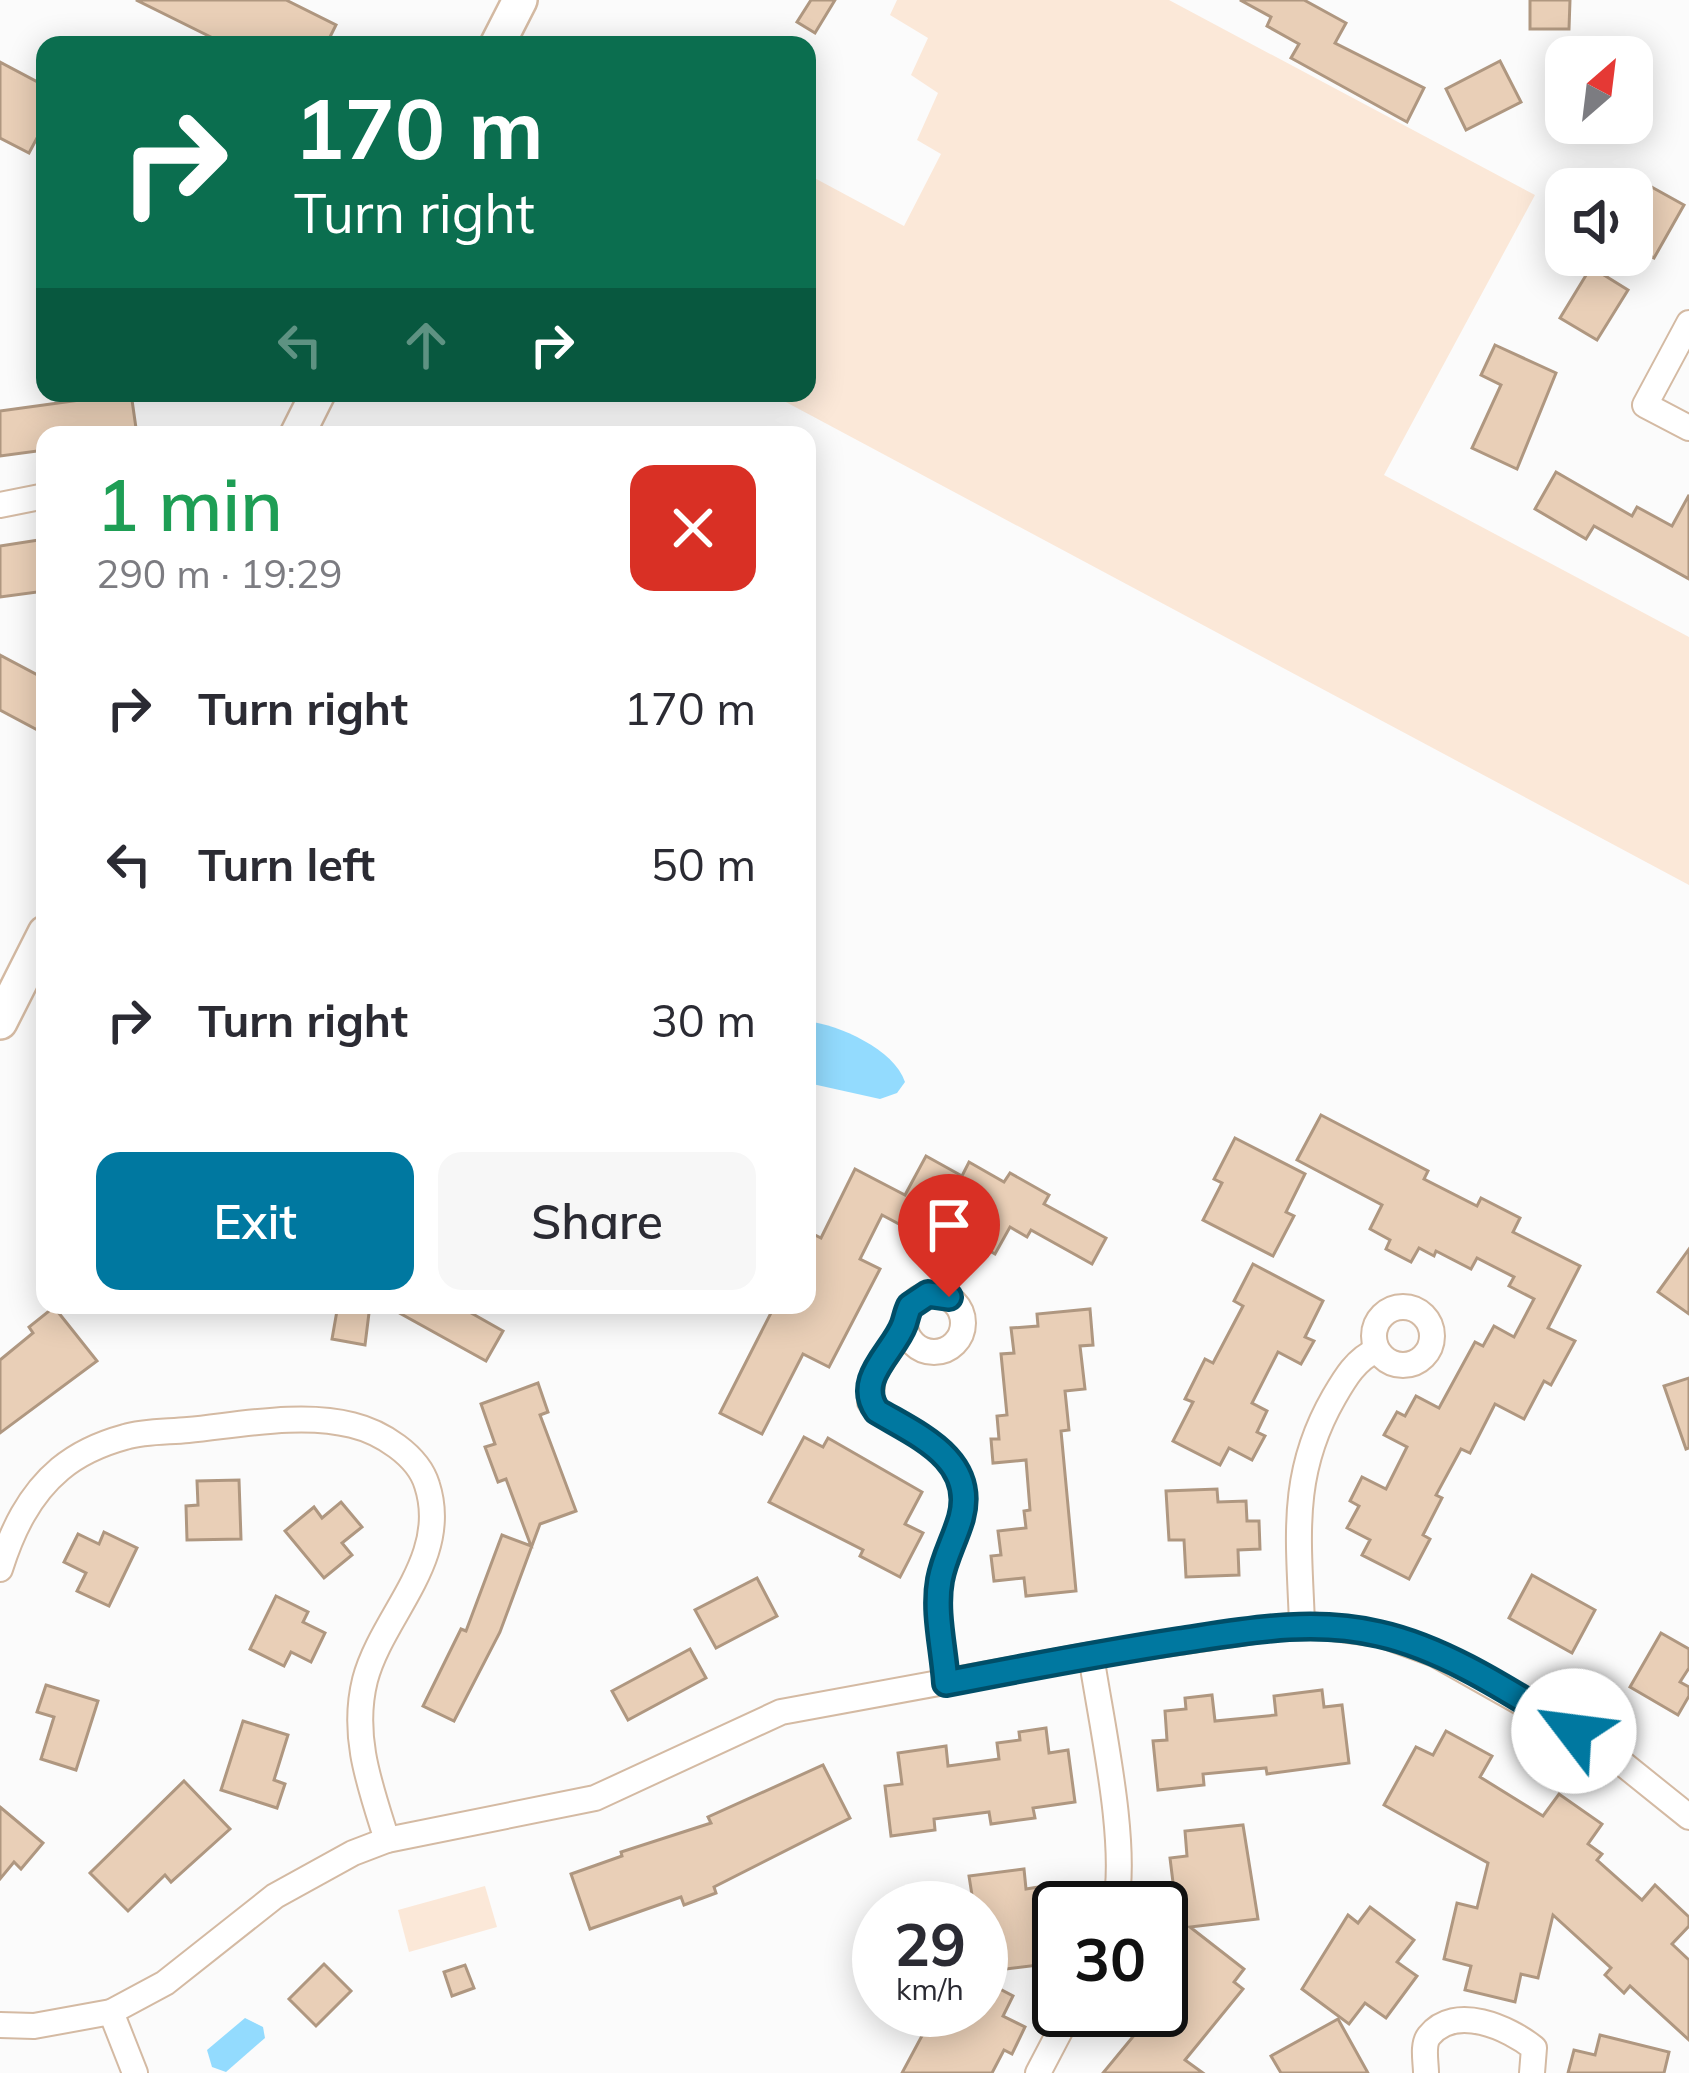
<!DOCTYPE html>
<html lang="en">
<head>
<meta charset="utf-8">
<style>
	body { margin:0; font-family:Mulish,sans-serif; background:#f7f7f7; color:#2b2b33; height:100vh; display:flex; flex-direction:column; font-size:45px; white-space:nowrap }
	* { box-sizing:border-box; margin:0 }
	p { font-size:39px; color:#7c7c81 }
	.icon { flex:none; width:66px; height:66px; fill:none; stroke:currentColor; stroke-width:2; stroke-linecap:round; stroke-linejoin:round }
	.map { position:relative; flex:1; overflow:hidden }
	.panel { position:absolute; left:36px; top:426px; width:780px; height:888px; display:flex; flex-direction:column; background:#fff; border-radius:24px; box-shadow:0 6px 30px #0003 }
	.panel>* { flex:none }
	.hud { position:absolute; left:36px; top:36px; width:780px; height:366px; border-radius:24px; box-shadow:0 6px 30px #0003; background:#0b6e4f; color:#fff; overflow:hidden }
	.needle { width:78px; rotate:28deg }
	.tools { position:absolute; left:1545px; top:36px; display:grid; gap:24px }
	.tools a { display:grid; place-items:center; width:108px; height:108px; border-radius:24px; background:#fff; box-shadow:0 6px 30px #0003; font-size:60px }
	.speed { position:absolute; left:852px; top:1881px; display:flex; gap:24px; font-size:60px; font-weight:700; text-align:center }
	.speed>* { display:grid; place-content:center; width:156px; height:156px; border-radius:50%; background:#fff; box-shadow:0 6px 30px #0003; line-height:1 }
	.speed small { font-size:30px; font-weight:400 }
	.speed .limit { border:6px solid #111; border-radius:18px; background:#fff; color:#111 }
	.pin { position:absolute; display:grid; place-items:center; width:102px; height:102px; color:#fff; margin:-123px -51px; border-radius:50% 50% 50% 0; rotate:-45deg; box-shadow:0 0 12px #0007 }
	.pin .icon { rotate:45deg }
	.me { position:absolute; width:132px; margin:-66px; rotate:300deg; stroke-linejoin:round; filter:drop-shadow(0 0 9px #0008) }
	.turn { display:flex; align-items:center; gap:42px; height:252px; padding:0 60px; font-size:54px }
	.turn .icon { width:156px; height:156px; stroke-width:2.5 }
	.turn b { display:block; font-size:84px; line-height:102px }
	.lanes { display:flex; align-items:center; height:114px; padding:0 60px; background:#0003; justify-content:center; gap:60px; direction:ltr }
	.lanes .off { opacity:.35 }
	.round { display:grid; place-items:center; flex:none; width:126px; height:126px; border-radius:24px; background:#f7f7f7 }
	.headline { display:flex; align-items:center; justify-content:space-between; height:204px; padding:0 60px }
	h1 { font-size:72px; font-weight:600; line-height:90px; color:#1e9e55 }
	.button { display:flex; gap:24px; margin-top:auto; padding:24px 60px }
	.button a { flex:1; height:138px; border-radius:24px; background:#0078a0; color:#fff; font-size:48px; font-weight:600; line-height:138px; text-align:center }
	.button a+a { background:#f7f7f7; color:#2b2b33 }
	ul { padding:0; list-style:none }
	li { display:flex; align-items:center; gap:36px; height:156px; padding:0 60px }
	li div { flex:1 }
	li b { display:block; font-size:45px }
	li em { font-style:normal }
	.map>svg:first-child { display:block }
</style>
</head>
<body>
<div class="map">
<svg width="1689" height="2073" viewBox="0 0 1689 2073">
	<rect width="100%" height="100%" fill="#fbfbfb"/>
	<g fill="#fbe8d8">
		<polygon points="897,0 1169,0 1535,195 1384,475 1689,637 1689,885 769,393 807,393 807,174 904,226 941,154 917,140 938,93 911,75 928,38 890,15"/>
		<polygon points="485,1886 497,1927 409,1952 398,1910"/>
	</g>
	<g fill="#93dbfe">
		<path d="M807,1021C839,1025 894,1049 905,1082L897,1093L880,1099L808,1083Z"/>
		<polygon points="245,2018 263,2027 265,2038 226,2072 212,2067 207,2050"/>
	</g>
	<g fill="#e9cfb7" stroke="#af9780" stroke-width="3">
		<polygon points="136,0 286,0 336,25 326,45 227,45"/>
		<polygon points="811,0 835,0 815,33 797,22"/>
		<polygon points="1240,0 1304,0 1346,23 1335,43 1424,88 1407,122 1291,58 1299,44 1267,26 1271,17"/>
		<polygon points="1530,0 1570,0 1569,29 1530,29"/>
		<polygon points="1500,61 1521,102 1466,130 1446,89"/>
		<polygon points="0,62 45,86 45,123 29,153 0,138"/>
		<polygon points="1648,185 1684,205 1654,258 1632,246 1632,213"/>
		<polygon points="1591,267 1628,290 1597,340 1560,318"/>
		<polygon points="1495,345 1556,373 1517,469 1472,448 1501,385 1481,375"/>
		<polygon points="131,393 137,435 45,435 45,450 0,456 0,411"/>
		<polygon points="1556,472 1632,516 1637,507 1672,526 1689,495 1689,579 1594,526 1586,539 1535,509"/>
		<polygon points="45,539 45,591 0,597 0,546"/>
		<polygon points="0,655 45,679 45,734 0,710"/>
		<polygon points="1321,1115 1428,1171 1424,1179 1477,1206 1481,1198 1520,1218 1513,1232 1580,1266 1548,1328 1575,1341 1551,1385 1544,1381 1524,1419 1495,1404 1470,1453 1461,1449 1436,1495 1442,1498 1423,1535 1430,1539 1409,1579 1362,1555 1370,1540 1347,1528 1359,1506 1350,1501 1362,1477 1386,1489 1407,1447 1384,1435 1397,1412 1405,1416 1416,1396 1439,1408 1475,1342 1483,1346 1494,1326 1514,1337 1534,1299 1509,1286 1514,1277 1477,1258 1471,1269 1436,1251 1434,1256 1419,1248 1411,1262 1386,1249 1390,1240 1370,1229 1382,1205 1297,1160"/>
		<polygon points="1235,1138 1305,1174 1286,1212 1294,1216 1273,1256 1203,1220 1222,1183 1214,1179"/>
		<polygon points="926,1156 962,1176 969,1162 1004,1182 1010,1173 1049,1195 1044,1204 1106,1238 1092,1264 1031,1230 1027,1237 1010,1227 995,1254 976,1243 971,1252 934,1232 929,1240 882,1215 860,1259 880,1269 829,1367 803,1354 762,1434 720,1413 775,1305 807,1305 807,1231 821,1238 855,1169 905,1195"/>
		<polygon points="1689,1249 1689,1314 1658,1292"/>
		<polygon points="1253,1264 1323,1301 1305,1337 1314,1341 1301,1364 1278,1352 1252,1403 1267,1411 1257,1432 1265,1436 1252,1460 1229,1448 1220,1465 1173,1441 1193,1402 1185,1399 1205,1359 1213,1363 1243,1306 1234,1301"/>
		<polygon points="338,1305 370,1305 365,1345 332,1339"/>
		<polygon points="385,1305 457,1305 503,1331 486,1361"/>
		<polygon points="54,1307 97,1361 0,1433 0,1360 33,1333 29,1327"/>
		<polygon points="1090,1309 1093,1345 1080,1346 1085,1389 1065,1391 1069,1430 1061,1431 1076,1591 1026,1596 1024,1578 994,1581 991,1556 1001,1555 998,1531 1026,1528 1024,1511 1030,1510 1026,1460 993,1463 991,1439 999,1439 997,1416 1007,1415 1001,1354 1014,1353 1011,1328 1038,1326 1037,1314"/>
		<polygon points="1689,1378 1689,1448 1686,1449 1664,1386"/>
		<polygon points="538,1383 548,1412 540,1415 576,1511 540,1524 500,1632 454,1721 423,1706 461,1629 466,1631 502,1535 531,1546 506,1479 498,1482 485,1447 495,1444 481,1404"/>
		<polygon points="804,1437 823,1447 828,1438 922,1492 905,1524 923,1533 900,1577 860,1556 863,1550 769,1502"/>
		<polygon points="239,1480 241,1539 187,1540 186,1506 198,1505 197,1481"/>
		<polygon points="1217,1489 1218,1502 1246,1501 1247,1521 1259,1521 1260,1549 1238,1550 1239,1575 1186,1577 1184,1540 1169,1540 1166,1491"/>
		<polygon points="341,1502 362,1527 342,1543 352,1555 324,1578 285,1531 314,1507 322,1518"/>
		<polygon points="104,1532 137,1548 109,1606 77,1591 86,1573 64,1562 78,1534 99,1544"/>
		<polygon points="1532,1575 1595,1610 1572,1653 1509,1618"/>
		<polygon points="757,1578 777,1616 716,1648 695,1610"/>
		<polygon points="276,1596 308,1612 303,1622 325,1633 311,1662 291,1652 284,1666 250,1649"/>
		<polygon points="1661,1633 1689,1649 1689,1668 1680,1682 1689,1687 1689,1696 1678,1715 1630,1687"/>
		<polygon points="690,1649 706,1678 628,1720 612,1691"/>
		<polygon points="46,1685 98,1701 76,1770 41,1759 54,1717 37,1712"/>
		<polygon points="1322,1690 1324,1707 1342,1705 1349,1763 1267,1774 1266,1768 1203,1774 1204,1785 1158,1790 1153,1741 1167,1740 1165,1711 1186,1709 1185,1698 1212,1695 1215,1721 1276,1715 1274,1696"/>
		<polygon points="243,1721 288,1735 274,1780 285,1784 277,1808 221,1790"/>
		<polygon points="1046,1728 1049,1753 1068,1750 1075,1802 1033,1808 1035,1818 991,1824 989,1812 934,1819 935,1830 891,1836 885,1786 902,1784 898,1753 946,1746 948,1766 999,1759 997,1743 1020,1740 1019,1732"/>
		<polygon points="1446,1731 1492,1756 1480,1777 1543,1816 1559,1794 1602,1824 1588,1844 1602,1854 1597,1860 1642,1900 1655,1885 1689,1917 1689,1926 1672,1944 1689,1960 1689,2040 1630,1986 1624,1993 1605,1975 1611,1968 1553,1915 1538,1978 1521,1974 1515,2002 1465,1990 1471,1966 1444,1959 1457,1903 1477,1908 1488,1863 1384,1805 1416,1747 1433,1755"/>
		<polygon points="823,1765 850,1818 714,1887 716,1893 684,1905 681,1897 590,1929 571,1874 622,1856 621,1852 711,1823 708,1817"/>
		<polygon points="184,1781 230,1829 171,1882 165,1875 128,1911 90,1873"/>
		<polygon points="0,1807 43,1843 21,1869 14,1862 0,1879"/>
		<polygon points="1243,1825 1258,1919 1190,1927 1244,1969 1234,1982 1243,1989 1185,2060 1203,2073 1103,2073 1155,2010 1161,2010 1161,1945 1178,1923 1170,1858 1187,1856 1185,1831"/>
		<polygon points="1024,1869 1026,1889 1051,1885 1054,1907 1059,1907 1059,1937 1043,1939 1047,1964 981,1972 981,1908 974,1908 969,1876"/>
		<polygon points="1370,1907 1414,1940 1397,1962 1417,1976 1386,2018 1365,2003 1349,2024 1302,1989 1348,1915 1358,1923"/>
		<polygon points="324,1964 351,1991 316,2026 289,1999"/>
		<polygon points="465,1965 474,1988 452,1996 444,1972"/>
		<polygon points="981,1979 1013,1996 1003,2016 1025,2027 1012,2054 1004,2050 992,2073 902,2073 924,2032 912,2026 920,2010 981,2010"/>
		<polygon points="1338,2019 1368,2073 1281,2073 1271,2056"/>
		<polygon points="1600,2035 1669,2052 1664,2073 1568,2073 1574,2050 1595,2055"/>
	</g>
	<g fill="none" stroke-linecap="round" stroke-linejoin="round">
		<defs>
			<g id="street">
				<polyline points="1689,323 1645,405 1689,428"/>
				<polyline points="0,505 45,496"/>
				<circle cx="934" cy="1323" r="29"/>
				<circle cx="1403" cy="1336" r="29"/>
				<path d="M904,1326L873,1376L870,1402L877,1411C917,1435 977,1459 961,1518C955,1539 944,1558 940,1580C934,1612 944,1650 946,1683"/>
				<path d="M0,1569C12,1531 29,1495 60,1469C78,1454 103,1443 125,1437C144,1431 168,1432 188,1430C239,1425 302,1412 352,1425C381,1432 418,1455 427,1485C451,1559 382,1615 365,1680C351,1736 370,1786 387,1840"/>
				<path d="M1302,1624C1299,1539 1289,1475 1334,1397C1345,1378 1356,1359 1377,1350"/>
				<path d="M1091,1655C1101,1722 1129,1845 1115,1908"/>
				<polyline points="111,2012 135,2073"/>
				<polyline points="0,2025 34,2026 111,2012 165,1983 275,1896 353,1853 387,1840 595,1798 781,1712 1091,1655 1302,1624 1380,1634 1435,1654 1607,1751 1689,1817"/>
				<polyline points="1038,2073 1071,2010"/>
				<path d="M1426,2073C1426,2062 1422,2045 1429,2036C1455,2003 1509,2028 1534,2048L1532,2073"/>
			</g>
			<g id="secondary">
				<polyline points="497,45 520,0"/>
				<polyline points="297,435 318,393"/>
				<polyline points="0,1022 45,933"/>
			</g>
		</defs>
		<use href="#street" stroke="#d4baa3" stroke-width="28"/>
		<use href="#secondary" stroke="#d4baa3" stroke-width="38"/>
		<use href="#street" stroke="#fff" stroke-width="24"/>
		<use href="#secondary" stroke="#fff" stroke-width="33"/>
	</g>
	<g fill="none" stroke-linecap="round" stroke-linejoin="round">
		<defs>
			<path id="route" d="M949,1297L928,1294L910,1306C907,1312 906,1318 904,1324C894,1352 854,1379 877,1411C917,1435 977,1459 961,1518C955,1539 944,1558 940,1580C934,1612 944,1650 946,1683C1023,1668 1101,1653 1179,1641C1246,1631 1312,1618 1379,1634C1447,1649 1515,1695 1574,1731"/>
		</defs>
		<use href="#route" stroke="#004e68" stroke-width="30"/>
		<use href="#route" stroke="#0078a0" stroke-width="21"/>
	</g>
</svg>
<div class="tools">
<a><svg class="needle" viewBox="-14 -14 28 28"><path d="M0-13l5 13h-10z" fill="#e53935"/><path d="M0 13l5-13h-10z" fill="#7c7c81"/></svg></a>
<a><svg class="icon" aria-label="sound" viewBox="0 0 24 24"><path d="M4 9h4l5-4v14l-5-4H4zM17 9q2 3 0 6"/></svg></a>
</div>
<div class="speed"><div>29<small>km/h</small></div><div class="limit">30</div></div>
<div class="pin" style="left:949px;top:1297px;background:#d93025"><svg class="icon" aria-label="arrive" viewBox="0 0 24 24"><path d="M6 21V4h12l-3 4 3 4H6"/></svg></div>
<svg class="me" style="left:1574px;top:1731px" viewBox="-20 -20 40 40"><circle r="19" fill="#fff"/><path d="M0-13L10 11 0 6-10 11z" fill="#0078a0"/></svg>
<div class="hud">
<div class="turn"><svg class="icon" aria-label="right" viewBox="0 0 24 24"><path d="M7 20v-9h11M14 6l5 5-5 5"/></svg><div><b>170 m</b>Turn right</div></div>
<div class="lanes"><svg class="icon off" aria-label="left" viewBox="0 0 24 24"><path d="M17 20v-9H6M10 6l-5 5 5 5"/></svg><svg class="icon off" aria-label="ahead" viewBox="0 0 24 24"><path d="M12 20V5M6 11l6-6 6 6"/></svg><svg class="icon" aria-label="right" viewBox="0 0 24 24"><path d="M7 20v-9h11M14 6l5 5-5 5"/></svg></div>
</div>
<section class="panel">
<div class="headline"><div><h1>1 min</h1><p>290 m · 19:29</p></div><a class="round" style="background:#d93025;color:#fff"><svg class="icon" aria-label="close" viewBox="0 0 24 24"><path d="M6 6l12 12M18 6L6 18"/></svg></a></div>
<ul>
<li><svg class="icon" aria-label="right" viewBox="0 0 24 24"><path d="M7 20v-9h11M14 6l5 5-5 5"/></svg><div><b>Turn right</b></div><em>170 m</em></li>
<li><svg class="icon" aria-label="left" viewBox="0 0 24 24"><path d="M17 20v-9H6M10 6l-5 5 5 5"/></svg><div><b>Turn left</b></div><em>50 m</em></li>
<li><svg class="icon" aria-label="right" viewBox="0 0 24 24"><path d="M7 20v-9h11M14 6l5 5-5 5"/></svg><div><b>Turn right</b></div><em>30 m</em></li>
</ul>
<div class="button"><a>Exit</a><a>Share</a></div>
</section>
</div>
</body>
</html>
